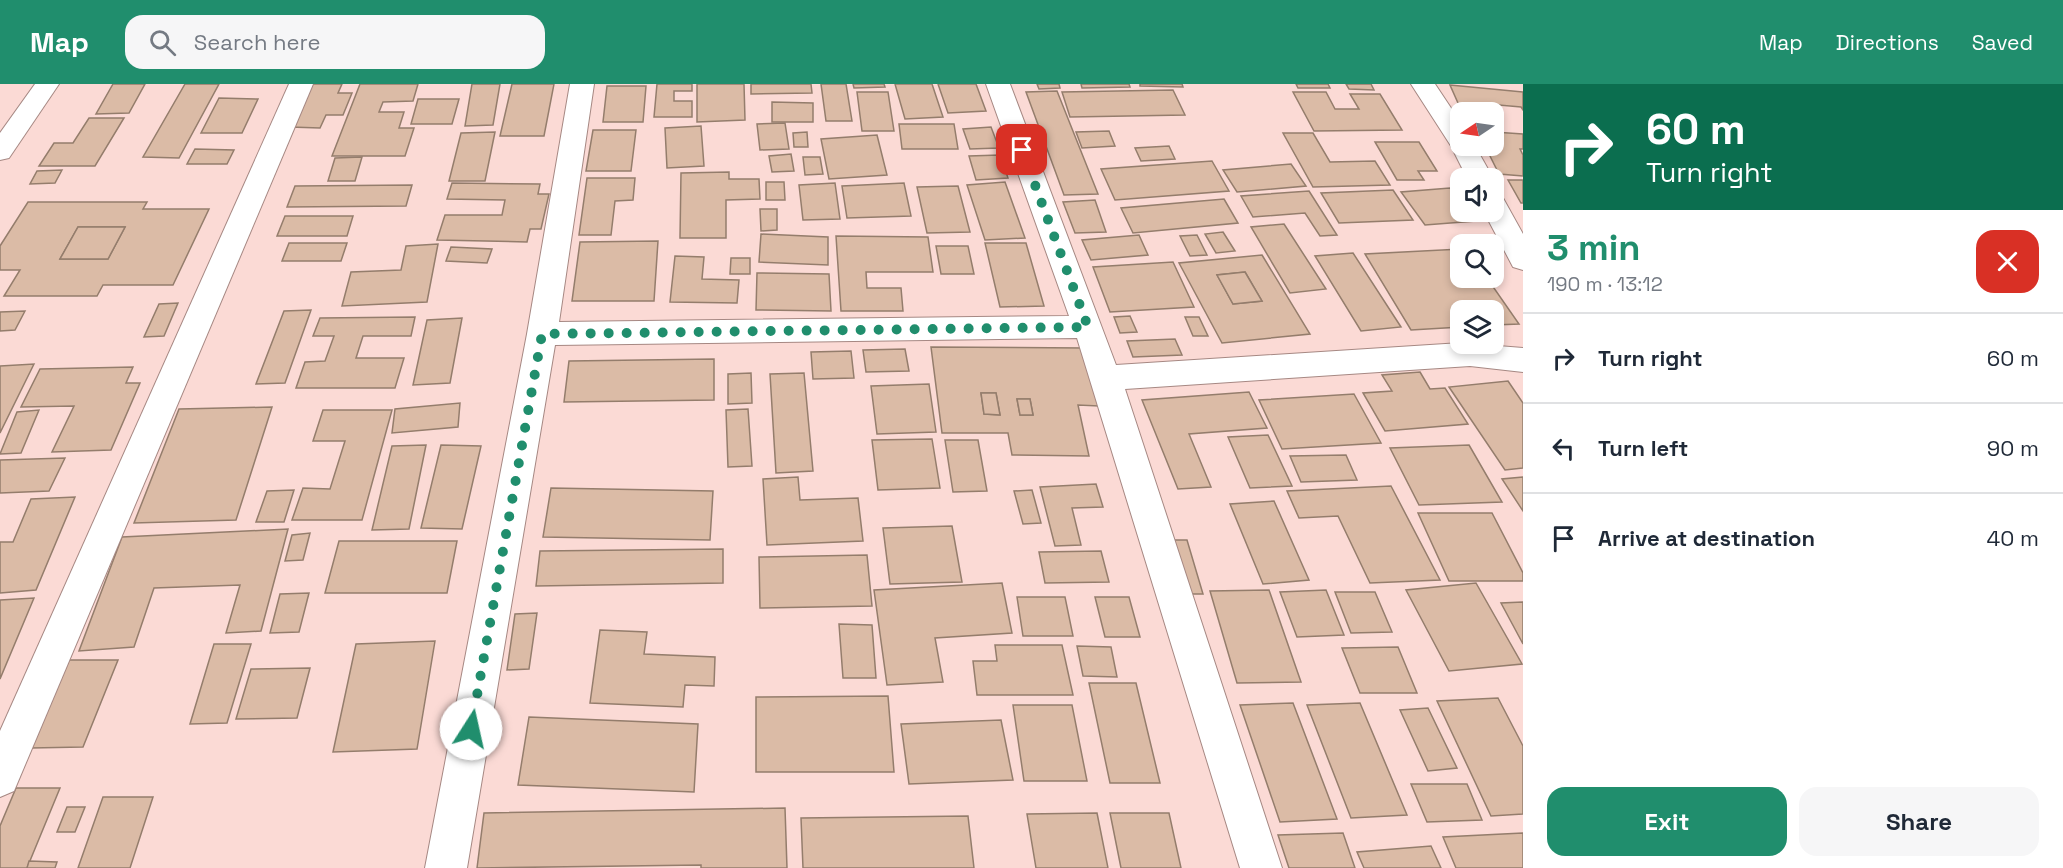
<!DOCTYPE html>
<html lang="en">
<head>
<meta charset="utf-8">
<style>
	body { margin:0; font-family:"Space Grotesk",sans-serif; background:#f6f6f7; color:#1f2937; height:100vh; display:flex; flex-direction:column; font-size:22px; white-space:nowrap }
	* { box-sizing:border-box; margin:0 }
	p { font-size:20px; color:#747a83 }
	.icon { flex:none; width:33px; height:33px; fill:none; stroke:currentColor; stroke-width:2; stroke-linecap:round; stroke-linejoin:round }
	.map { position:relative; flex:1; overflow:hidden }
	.details { display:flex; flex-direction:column; background:#fff; width:540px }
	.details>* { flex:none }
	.hud { background:#0b6e4f; color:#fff; overflow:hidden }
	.needle { width:39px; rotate:257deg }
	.controls { position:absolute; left:1450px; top:18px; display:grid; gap:12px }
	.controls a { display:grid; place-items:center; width:54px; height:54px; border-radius:12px; background:#fff; box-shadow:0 3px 9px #0003; font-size:30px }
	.pin { position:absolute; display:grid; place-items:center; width:51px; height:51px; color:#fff; margin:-26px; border-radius:12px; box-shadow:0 3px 9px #0006 }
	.me { position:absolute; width:66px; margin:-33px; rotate:10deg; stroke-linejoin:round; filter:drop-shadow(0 0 4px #0008) }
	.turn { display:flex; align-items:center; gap:21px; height:126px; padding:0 24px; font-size:27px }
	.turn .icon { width:78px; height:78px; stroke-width:2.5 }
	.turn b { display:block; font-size:42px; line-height:51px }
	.round { display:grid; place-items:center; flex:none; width:63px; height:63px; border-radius:18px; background:#f6f6f7 }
	.head { display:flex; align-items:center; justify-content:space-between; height:102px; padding:0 24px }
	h1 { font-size:36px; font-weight:700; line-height:45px; color:#208e6d }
	.action { display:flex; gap:12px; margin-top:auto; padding:12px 24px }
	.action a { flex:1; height:69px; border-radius:18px; background:#208e6d; color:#fff; font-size:24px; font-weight:700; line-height:69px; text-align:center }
	.action a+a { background:#f6f6f7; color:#1f2937 }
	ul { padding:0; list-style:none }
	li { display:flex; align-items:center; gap:18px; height:90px; padding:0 24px; border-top:2px solid #e0e1e3 }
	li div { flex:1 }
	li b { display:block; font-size:22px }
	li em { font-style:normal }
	header { display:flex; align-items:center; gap:36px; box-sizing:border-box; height:84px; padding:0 30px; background:#208e6d; color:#fff }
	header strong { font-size:28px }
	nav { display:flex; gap:33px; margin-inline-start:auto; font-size:21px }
	.search { width:420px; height:54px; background:#f6f6f7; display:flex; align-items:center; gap:15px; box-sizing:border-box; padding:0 21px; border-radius:18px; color:#747a83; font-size:22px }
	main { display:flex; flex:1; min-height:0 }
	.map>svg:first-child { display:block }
</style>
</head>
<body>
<header>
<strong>Map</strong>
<div class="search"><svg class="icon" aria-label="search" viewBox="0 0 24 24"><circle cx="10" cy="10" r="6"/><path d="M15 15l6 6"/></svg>Search here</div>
<nav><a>Map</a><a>Directions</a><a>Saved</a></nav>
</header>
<main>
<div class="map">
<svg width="1523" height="784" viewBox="0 0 1523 784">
	<rect width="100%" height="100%" fill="#fbdad5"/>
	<g fill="#dbbba6" stroke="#947d6c" stroke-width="1.5" fill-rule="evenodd">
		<polygon points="113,0 145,0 129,29 96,30"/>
		<polygon points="185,0 219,0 179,74 143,73"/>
		<polygon points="310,0 342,0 338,9 352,9 343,31 326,31 320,44 290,43"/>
		<polygon points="360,0 418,0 413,17 383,18 379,28 404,28 399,44 414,44 405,72 332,72"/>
		<polygon points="472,0 500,0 493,41 465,42"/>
		<polygon points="512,0 554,0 544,52 500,52"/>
		<polygon points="657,0 692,0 692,7 674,7 674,17 692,17 692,33 654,33"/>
		<polygon points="697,0 744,0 745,36 697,38"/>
		<polygon points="751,0 811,0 812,9 751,10"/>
		<polygon points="821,0 846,0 852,37 826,37"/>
		<polygon points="853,0 884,0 885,3 854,4"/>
		<polygon points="895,0 932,0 943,33 905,35"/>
		<polygon points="938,0 976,0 986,27 948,29"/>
		<polygon points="1037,0 1059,0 1060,4 1039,5"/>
		<polygon points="1081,0 1129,0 1130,3 1082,4"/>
		<polygon points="1140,0 1182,0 1183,3 1140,2"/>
		<polygon points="1296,0 1328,0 1330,4 1298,4"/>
		<polygon points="1346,0 1371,0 1374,6 1349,5"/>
		<polygon points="1450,1 1523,8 1523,26 1521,23 1488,20 1492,28 1462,28"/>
		<polygon points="607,2 646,2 643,38 603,38"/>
		<polygon points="1173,6 1185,31 1070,33 1062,8"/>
		<polygon points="1057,7 1098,110 1064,111 1026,8"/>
		<polygon points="857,8 888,8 894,47 862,47"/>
		<polygon points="1293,8 1326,8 1335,25 1359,25 1350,10 1380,10 1402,46 1314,47"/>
		<polygon points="219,14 258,15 242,49 201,49"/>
		<polygon points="418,15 459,15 452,40 411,40"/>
		<polygon points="772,18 813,19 813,38 772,38"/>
		<polygon points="89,34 124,34 95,82 39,82 54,59 73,59"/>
		<polygon points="785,39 789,65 760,66 757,40"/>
		<polygon points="899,40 954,40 958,65 902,65"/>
		<polygon points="701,42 704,82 667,84 665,44"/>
		<polygon points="991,43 999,64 970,65 963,45"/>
		<polygon points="593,46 636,46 631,87 586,87"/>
		<polygon points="1109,47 1115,62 1082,64 1076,48"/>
		<polygon points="495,48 485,97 449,97 461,49"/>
		<polygon points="807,48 808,63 794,63 793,49"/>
		<polygon points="1494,48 1523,50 1523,65 1520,65 1523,71 1523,92 1499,90 1485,62 1494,62"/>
		<polygon points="1283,49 1313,49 1330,78 1375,77 1390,101 1313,103"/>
		<polygon points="877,51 887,91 829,95 821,55"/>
		<polygon points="1375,58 1419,58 1437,87 1418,87 1424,96 1397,96"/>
		<polygon points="1169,62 1175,75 1141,77 1135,64"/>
		<polygon points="195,65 234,66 227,80 187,80"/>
		<polygon points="791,70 794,87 772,88 769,72"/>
		<polygon points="1000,71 1008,94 976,96 969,72"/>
		<polygon points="362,73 355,97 328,97 335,74"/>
		<polygon points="803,73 820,73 823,90 805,91"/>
		<polygon points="1212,77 1229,107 1115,116 1101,85"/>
		<polygon points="1291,80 1306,102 1237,108 1223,86"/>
		<polygon points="62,86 55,99 30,100 37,87"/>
		<polygon points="729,88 729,95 759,95 760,115 726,116 726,154 680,154 681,89"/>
		<polygon points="587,94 635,94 633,116 615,117 611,151 579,151"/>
		<polygon points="1508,96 1523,96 1523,119 1521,119"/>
		<polygon points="766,98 784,98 785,116 766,116"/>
		<polygon points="1005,98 1025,154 985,156 967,101"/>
		<polygon points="452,99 540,100 538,110 549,110 541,145 530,145 527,158 437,156 445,131 502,131 505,116 447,115"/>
		<polygon points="835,99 840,135 803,136 799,101"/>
		<polygon points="904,99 911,132 847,134 842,102"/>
		<polygon points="412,101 406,122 287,123 295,102"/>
		<polygon points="958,102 970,148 927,149 917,103"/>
		<polygon points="1450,104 1461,119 1461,128 1468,128 1475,137 1425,141 1401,108"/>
		<polygon points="1393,106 1413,136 1339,139 1321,109"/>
		<polygon points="1309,107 1337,151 1320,152 1305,129 1253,133 1241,112"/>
		<polygon points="1224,115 1238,139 1133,149 1121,124"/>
		<polygon points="1095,116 1106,148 1075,149 1063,118"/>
		<path d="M28,118H147L143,125H209L173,201H103L97,212H4L20,186H0V162ZM78,143H125L108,175H60Z"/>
		<polygon points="760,125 777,125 777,146 761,147"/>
		<polygon points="285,132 353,132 347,152 277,152"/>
		<polygon points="1284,140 1326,205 1290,209 1251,143"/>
		<polygon points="78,143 125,143 108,175 60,175"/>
		<polygon points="1223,148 1235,167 1216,169 1205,150"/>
		<polygon points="761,150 828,153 828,181 759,178"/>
		<polygon points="1139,151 1148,171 1091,176 1082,156"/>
		<polygon points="1197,151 1207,171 1190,172 1180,152"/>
		<polygon points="836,152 928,153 933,188 866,188 867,204 901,204 903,227 841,227"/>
		<polygon points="658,157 654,217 572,217 580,158"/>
		<polygon points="289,159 347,159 341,177 282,177"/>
		<polygon points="985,159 1026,159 1044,222 1000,223"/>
		<polygon points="438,160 427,218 342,222 351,188 401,186 406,162"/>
		<polygon points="936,162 968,162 974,190 941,190"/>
		<polygon points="451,163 492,165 487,179 446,177"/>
		<polygon points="1461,165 1461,194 1487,194 1519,240 1494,241 1494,226 1461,226 1461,243 1411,246 1365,170"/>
		<polygon points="1353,169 1401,243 1361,247 1315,172"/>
		<path d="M1262,171L1310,250L1222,259L1179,179ZM1245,188L1262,217L1233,220L1217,191Z"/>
		<polygon points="675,172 704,173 702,195 739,196 737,219 670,218"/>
		<polygon points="731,174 750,174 750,190 730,190"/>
		<polygon points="1173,178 1194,223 1110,228 1093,183"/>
		<polygon points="1245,188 1262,217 1233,220 1217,191"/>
		<polygon points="757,189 829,190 831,227 756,226"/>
		<polygon points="178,219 164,252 144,253 159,220"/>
		<polygon points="311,226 285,299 256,300 284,227"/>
		<polygon points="25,227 15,246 0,247 0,228"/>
		<polygon points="1130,232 1137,248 1120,249 1114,233"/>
		<polygon points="415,233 411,252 363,252 356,274 404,274 395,304 296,304 305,278 325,277 334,252 313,252 320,234"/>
		<polygon points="1185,233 1199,233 1208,252 1193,252"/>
		<polygon points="462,234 450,299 413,301 427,236"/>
		<polygon points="1175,255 1182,271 1133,273 1127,257"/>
		<path d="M931,263L1085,264L1099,322L1078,321L1089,372L1012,371L1008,349H942ZM981,309H996L1000,331L984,330ZM1017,315H1030L1033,331H1020Z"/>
		<polygon points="905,265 909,287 866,288 863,266"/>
		<polygon points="851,267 854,294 813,295 811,268"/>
		<polygon points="714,275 714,316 564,318 569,277"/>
		<polygon points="34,280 0,349 0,282"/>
		<polygon points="133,283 126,299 140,299 111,366 52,368 74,322 21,323 40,285"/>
		<polygon points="1420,288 1430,305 1445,304 1468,340 1385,347 1363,309 1392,307 1382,291"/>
		<polygon points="751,289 752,319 728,320 728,290"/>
		<polygon points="804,289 813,387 776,389 770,290"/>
		<polygon points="1508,297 1523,319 1523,384 1505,386 1449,303"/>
		<polygon points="929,300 936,348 877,350 871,302"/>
		<polygon points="1249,308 1267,344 1189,350 1211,403 1178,405 1142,316"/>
		<polygon points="981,309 996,309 1000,331 984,330"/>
		<polygon points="1354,310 1381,359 1282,365 1259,316"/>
		<polygon points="1017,315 1030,315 1033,331 1020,331"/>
		<polygon points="460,319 458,343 392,349 395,325"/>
		<polygon points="272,323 236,436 134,439 179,325"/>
		<polygon points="748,325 752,382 728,383 726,326"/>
		<polygon points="39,326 21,369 0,370 17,328"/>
		<polygon points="323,326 392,326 362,436 292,436 303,404 330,405 345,357 313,357"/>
		<polygon points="1268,351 1292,402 1250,404 1228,353"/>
		<polygon points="932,355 940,404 878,406 872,356"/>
		<polygon points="945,356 978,356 987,407 953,408"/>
		<polygon points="426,361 409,445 372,446 392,362"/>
		<polygon points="441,361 481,362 462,445 421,444"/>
		<polygon points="1469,361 1502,418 1419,421 1390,364"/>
		<polygon points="1346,371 1357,396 1301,398 1290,372"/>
		<polygon points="65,374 49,407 0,409 0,376"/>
		<polygon points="798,393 800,416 858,414 863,457 767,461 763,395"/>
		<polygon points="1523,393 1523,427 1502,395"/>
		<polygon points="1096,400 1103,423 1072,424 1081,461 1055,462 1040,403"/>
		<polygon points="1391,402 1440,496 1370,499 1338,432 1299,434 1287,407"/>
		<polygon points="551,404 713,407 710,456 543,453"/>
		<polygon points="294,406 284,438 256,438 267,407"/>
		<polygon points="1032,406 1041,439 1023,440 1014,407"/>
		<polygon points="75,413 36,506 0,509 0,458 13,458 31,415"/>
		<polygon points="1274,417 1309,496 1263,500 1230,420"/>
		<polygon points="1418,429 1492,429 1523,489 1523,497 1449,497"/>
		<polygon points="952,442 962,498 890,500 883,444"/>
		<polygon points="288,445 261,547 226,549 240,501 154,504 134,563 79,567 122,453"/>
		<polygon points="310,449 303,476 285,477 292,451"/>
		<polygon points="1167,456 1187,456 1203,510 1183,510"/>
		<polygon points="339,457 457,457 447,509 325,509"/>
		<polygon points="723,465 723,499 536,502 540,467"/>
		<polygon points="1101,467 1109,498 1045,499 1039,468"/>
		<polygon points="867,471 872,522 760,524 759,473"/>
		<polygon points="1002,499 1012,549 935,554 943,598 887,601 874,506"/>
		<polygon points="1476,499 1522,580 1449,587 1406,506"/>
		<polygon points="1269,506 1301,598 1237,599 1210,507"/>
		<polygon points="1326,506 1344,551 1297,553 1280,508"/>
		<polygon points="1335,508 1375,508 1392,548 1351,549"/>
		<polygon points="309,509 299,548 270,549 280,510"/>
		<polygon points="1017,513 1065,513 1073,552 1023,552"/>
		<polygon points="1095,513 1129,513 1140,553 1105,553"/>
		<polygon points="34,514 0,595 0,516"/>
		<polygon points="1523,518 1523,560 1501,519"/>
		<polygon points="537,529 529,585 507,586 515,530"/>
		<polygon points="839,540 872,541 876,594 843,594"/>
		<polygon points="600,546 647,548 644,570 715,573 714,602 685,601 683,623 590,619"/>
		<polygon points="435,557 417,665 333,668 356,560"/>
		<polygon points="214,560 251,560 227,639 190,640"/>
		<polygon points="995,561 1062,561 1073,611 977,611 973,577 997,577"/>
		<polygon points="1077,562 1111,563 1117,593 1083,592"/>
		<polygon points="1398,563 1417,609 1360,609 1342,564"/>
		<polygon points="69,576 118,576 83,663 31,664"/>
		<polygon points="310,584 297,634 236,635 251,585"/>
		<polygon points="1089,599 1136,599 1160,699 1110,699"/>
		<polygon points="888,612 894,688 756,688 756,613"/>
		<polygon points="1498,614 1523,662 1523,730 1491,732 1437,617"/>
		<polygon points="1293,619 1337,735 1280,738 1240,621"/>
		<polygon points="1360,619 1407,731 1351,734 1307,621"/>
		<polygon points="1013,621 1072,621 1087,697 1024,697"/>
		<polygon points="1428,624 1457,684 1428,687 1400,626"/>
		<polygon points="529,633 698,640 694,708 518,701"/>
		<polygon points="1001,636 1013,696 909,700 901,640"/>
		<polygon points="1411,700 1467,700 1482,736 1427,738"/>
		<polygon points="16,704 60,704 27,784 0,784 0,742"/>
		<polygon points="103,713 153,713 130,784 78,784"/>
		<polygon points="67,723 85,723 75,748 57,748"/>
		<polygon points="785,724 787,784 701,784 701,781 477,784 484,729"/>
		<polygon points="1097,729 1108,784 1036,784 1027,730"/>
		<polygon points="1110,729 1169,729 1181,784 1121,784"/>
		<polygon points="968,732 974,784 803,784 801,734"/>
		<polygon points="1343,749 1355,784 1289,784 1278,751"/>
		<polygon points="1523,749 1523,784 1456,784 1443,753"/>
		<polygon points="1431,762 1441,784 1364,784 1357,768"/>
		<polygon points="29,777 57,778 55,784 27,784"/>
	</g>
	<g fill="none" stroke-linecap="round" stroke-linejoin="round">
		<defs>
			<g id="street">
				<polygon points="35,0 59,0 9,74 0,76 0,49"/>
				<polygon points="289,0 313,0 14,707 0,713 0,647"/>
				<polygon points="570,0 594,0 559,238 1069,232 986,0 1010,0 1116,281 1461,259 1523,264 1523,288 1470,282 1125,305 1282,784 1240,784 1077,254 555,261 467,784 425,784 527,250"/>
				<polygon points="1411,0 1435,0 1461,39 1461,62 1475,62 1493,94 1467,94 1451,62"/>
				<polygon points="1494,112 1503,114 1523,150 1523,186 1513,183 1484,128 1494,128"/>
			</g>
		</defs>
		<use href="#street" stroke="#a68883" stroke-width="2"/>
		<use href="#street" fill="#fff" fill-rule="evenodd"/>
	</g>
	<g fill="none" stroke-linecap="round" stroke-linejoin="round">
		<polyline stroke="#208e6d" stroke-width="10" stroke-dasharray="0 18" points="471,645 542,250 1088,243 1022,66"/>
	</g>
</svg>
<div class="controls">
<a><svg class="needle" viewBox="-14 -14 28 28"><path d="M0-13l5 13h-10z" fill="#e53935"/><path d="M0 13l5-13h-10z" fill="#747a83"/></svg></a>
<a><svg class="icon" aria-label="sound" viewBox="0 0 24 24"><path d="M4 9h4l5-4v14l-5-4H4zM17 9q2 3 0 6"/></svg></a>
<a><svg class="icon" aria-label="search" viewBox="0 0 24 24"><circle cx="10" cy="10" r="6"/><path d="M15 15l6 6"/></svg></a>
<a><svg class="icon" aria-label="layers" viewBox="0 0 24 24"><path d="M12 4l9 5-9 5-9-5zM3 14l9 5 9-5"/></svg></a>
</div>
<div class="pin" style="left:1022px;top:66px;background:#d93025"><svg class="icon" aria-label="arrive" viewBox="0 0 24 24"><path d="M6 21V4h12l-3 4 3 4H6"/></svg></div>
<svg class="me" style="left:471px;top:645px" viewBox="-20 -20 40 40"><circle r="19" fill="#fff"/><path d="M0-13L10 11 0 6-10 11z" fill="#208e6d"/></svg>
</div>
<section class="details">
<div class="hud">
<div class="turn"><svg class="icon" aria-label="right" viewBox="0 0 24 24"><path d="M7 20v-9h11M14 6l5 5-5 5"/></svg><div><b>60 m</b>Turn right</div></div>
</div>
<div class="head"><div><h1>3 min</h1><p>190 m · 13:12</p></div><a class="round" style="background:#d93025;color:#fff"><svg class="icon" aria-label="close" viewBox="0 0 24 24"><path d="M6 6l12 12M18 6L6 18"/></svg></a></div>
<ul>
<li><svg class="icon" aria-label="right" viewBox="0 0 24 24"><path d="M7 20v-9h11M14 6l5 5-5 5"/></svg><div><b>Turn right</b></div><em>60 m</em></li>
<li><svg class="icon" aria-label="left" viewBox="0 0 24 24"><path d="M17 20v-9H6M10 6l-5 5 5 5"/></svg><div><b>Turn left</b></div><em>90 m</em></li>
<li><svg class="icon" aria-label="arrive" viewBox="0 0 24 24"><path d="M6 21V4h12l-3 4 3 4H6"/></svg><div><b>Arrive at destination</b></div><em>40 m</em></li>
</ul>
<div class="action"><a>Exit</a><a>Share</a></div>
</section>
</main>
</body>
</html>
